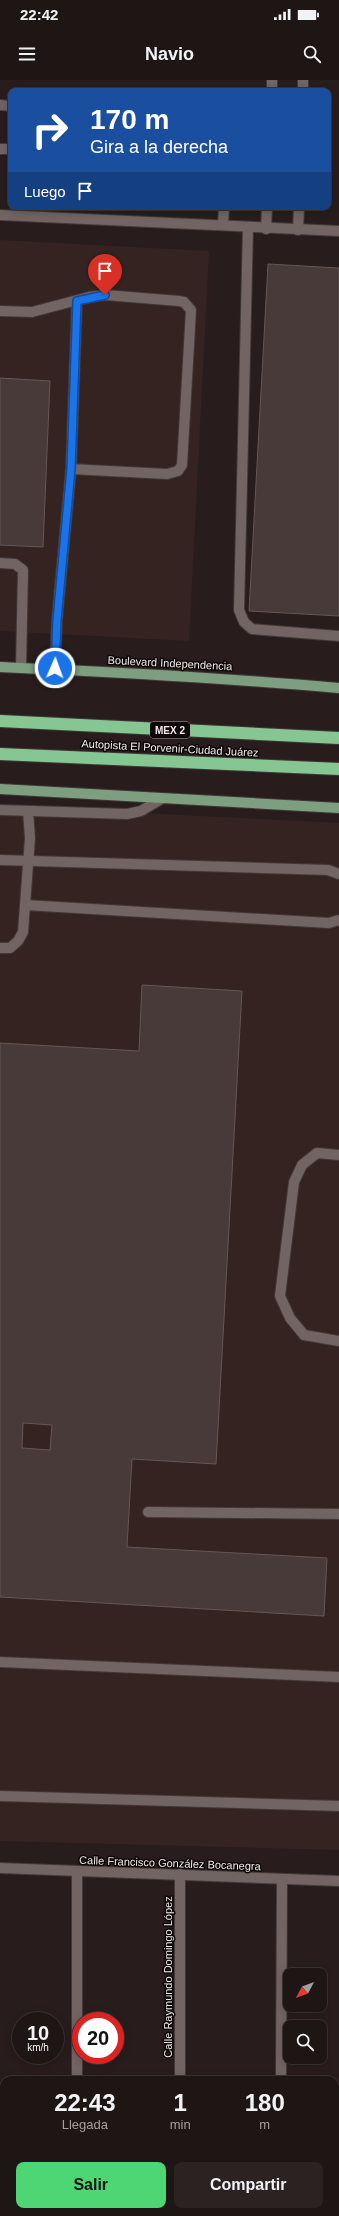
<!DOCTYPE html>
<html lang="es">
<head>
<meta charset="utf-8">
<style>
	body { margin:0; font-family:Arial,sans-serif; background:#2b2322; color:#f1f3f6; height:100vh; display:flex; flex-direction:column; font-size:15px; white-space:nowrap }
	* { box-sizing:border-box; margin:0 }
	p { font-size:13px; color:#a19fa0 }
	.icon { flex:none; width:22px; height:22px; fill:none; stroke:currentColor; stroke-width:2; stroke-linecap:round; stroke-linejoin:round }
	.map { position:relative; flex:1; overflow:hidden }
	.details { position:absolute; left:0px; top:1996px; width:339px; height:140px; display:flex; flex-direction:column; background:#1e1615; border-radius:12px 12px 0 0; box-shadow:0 2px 10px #0003,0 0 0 1px #3c3534 }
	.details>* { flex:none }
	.guide { position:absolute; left:8px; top:8px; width:323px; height:122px; border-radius:8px; box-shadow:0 2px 10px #0003,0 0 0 1px #3c3534; background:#1a4fa0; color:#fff; overflow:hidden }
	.needle { width:26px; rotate:229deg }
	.buttons { position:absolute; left:283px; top:1888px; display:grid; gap:8px }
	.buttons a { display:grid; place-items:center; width:44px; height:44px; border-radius:8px; background:#1e1615; box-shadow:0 2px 10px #0003,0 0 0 1px #3c3534; font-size:20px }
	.speed { position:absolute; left:12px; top:1932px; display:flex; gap:8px; font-size:20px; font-weight:700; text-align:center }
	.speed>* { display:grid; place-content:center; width:52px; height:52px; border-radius:50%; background:#1e1615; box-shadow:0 2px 10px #0003,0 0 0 1px #3c3534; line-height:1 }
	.speed small { font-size:10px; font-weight:400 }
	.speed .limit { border:6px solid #d22; background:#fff; color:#111 }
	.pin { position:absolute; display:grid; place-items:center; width:34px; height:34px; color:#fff; margin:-41px -17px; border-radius:50% 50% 50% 0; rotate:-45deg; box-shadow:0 0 4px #0007 }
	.pin .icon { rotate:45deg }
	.me { position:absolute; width:44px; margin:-22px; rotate:2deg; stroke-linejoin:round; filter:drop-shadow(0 0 3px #0008) }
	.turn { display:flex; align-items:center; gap:14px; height:84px; padding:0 16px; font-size:18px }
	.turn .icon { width:52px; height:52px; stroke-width:2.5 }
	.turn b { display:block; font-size:28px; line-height:34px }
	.then { display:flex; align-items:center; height:38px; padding:0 16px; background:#0003; gap:8px; font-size:15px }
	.eta { display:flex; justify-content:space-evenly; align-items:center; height:68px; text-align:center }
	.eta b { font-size:24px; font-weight:700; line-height:28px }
	.button { display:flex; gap:8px; margin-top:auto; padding:8px 16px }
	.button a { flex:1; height:46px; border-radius:8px; background:#4ed675; color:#111; font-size:16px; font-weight:700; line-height:46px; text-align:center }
	.button a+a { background:#2b2322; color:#f1f3f6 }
	.status { display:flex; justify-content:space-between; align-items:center; height:28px; padding:0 20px; background:#1e1615; direction:ltr }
	.status svg { height:11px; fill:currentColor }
	header { display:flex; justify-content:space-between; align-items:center; height:52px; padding:0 16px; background:#1e1615; font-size:18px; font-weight:700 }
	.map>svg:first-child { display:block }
</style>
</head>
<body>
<div class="status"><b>22:42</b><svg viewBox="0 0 49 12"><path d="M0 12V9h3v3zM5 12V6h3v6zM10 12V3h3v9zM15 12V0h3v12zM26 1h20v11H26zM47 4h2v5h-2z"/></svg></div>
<header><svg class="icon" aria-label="menu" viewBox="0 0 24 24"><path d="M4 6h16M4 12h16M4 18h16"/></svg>Navio<svg class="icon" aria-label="search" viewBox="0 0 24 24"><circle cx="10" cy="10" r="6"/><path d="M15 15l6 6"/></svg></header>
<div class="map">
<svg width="339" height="2136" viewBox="0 0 339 2136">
	<rect width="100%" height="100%" fill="#281d1c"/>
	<g fill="#352321">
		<polygon points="0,160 209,171 189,561 0,551"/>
		<polygon points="0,726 339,743 339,1770 0,1761"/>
	</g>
	<g fill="#473a39" stroke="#655756" fill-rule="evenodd">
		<polygon points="268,184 339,188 339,536 249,531"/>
		<polygon points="0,298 50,301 43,467 0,465"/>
		<path d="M142,905L242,911L216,1384L132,1379L127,1467L327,1478L324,1536L0,1517V963L139,971ZM23,1343L52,1345L50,1370L22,1368Z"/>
	</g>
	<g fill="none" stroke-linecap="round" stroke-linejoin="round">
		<defs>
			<g id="minor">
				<polyline points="272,11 272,0"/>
				<polyline points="303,11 303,0"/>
				<polyline points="0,25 11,26"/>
				<polyline points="0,69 11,69"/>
				<polyline points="0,135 339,151"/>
				<polyline points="223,145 224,127"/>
				<polyline points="248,147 239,530 244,542 252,549 339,556"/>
				<polyline points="266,149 267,127"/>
				<polyline points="298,150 299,127"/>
				<polyline points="0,231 32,232 89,217 105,215 179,221 184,222 191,230 182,385 178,391 167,394 71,389"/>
				<polyline points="0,483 15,484 23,490 21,588"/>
				<polyline points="55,588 57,540 71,389 77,221"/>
				<polyline points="0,730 127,734 141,731 161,719"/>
				<polyline points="0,780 328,790 339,794"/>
				<polyline points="25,825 329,843 339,840"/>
				<polyline points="0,868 10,868 18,861 23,852 30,758 28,731"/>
				<polyline points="339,1075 317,1073 302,1085 294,1102 280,1216 290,1238 304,1255 339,1261"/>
				<polyline points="148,1432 339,1434"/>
				<polyline points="0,1582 339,1597"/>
				<polyline points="0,1716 339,1726"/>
				<polyline points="0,1788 339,1801"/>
				<polyline points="77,2000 77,1792"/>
				<polyline points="180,2000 180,1794"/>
				<polyline points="281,2000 282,1799"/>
				<polyline points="76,2136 76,2132"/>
				<polyline points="180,2136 180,2132"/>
				<polyline points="280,2136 280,2132"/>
			</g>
			<g id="major">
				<path d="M0,587C113,592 226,598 339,608"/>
				<polyline points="0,709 339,728"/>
			</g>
			<g id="highway">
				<polyline points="0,641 339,658"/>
				<polyline points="0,674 339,689"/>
			</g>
		</defs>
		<use href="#minor" stroke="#423938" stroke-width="12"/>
		<use href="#major" stroke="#423938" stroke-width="12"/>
		<use href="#highway" stroke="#423938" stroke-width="14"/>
		<use href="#minor" stroke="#726462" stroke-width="10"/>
		<use href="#major" stroke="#7d9f7f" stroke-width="10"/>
		<use href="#highway" stroke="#85c692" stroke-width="12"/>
	</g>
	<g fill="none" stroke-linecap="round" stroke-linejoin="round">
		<defs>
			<polyline id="route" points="55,588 57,540 71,389 77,221 105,215"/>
		</defs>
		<use href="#route" stroke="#114b97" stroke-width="10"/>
		<use href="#route" stroke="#1a73e8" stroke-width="7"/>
	</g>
	<g text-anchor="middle" stroke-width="3" stroke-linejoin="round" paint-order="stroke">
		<rect fill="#0d0808" stroke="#ada6a6" stroke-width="1" x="150" y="642" width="40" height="16" rx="3"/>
		<g font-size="10" font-weight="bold" fill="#f2eae9">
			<text x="170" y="654">MEX 2</text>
		</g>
		<g font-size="11" fill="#f2eae9" stroke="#0d0808">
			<text transform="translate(170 583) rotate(3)" y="4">Boulevard Independencia</text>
			<text transform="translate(170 668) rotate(3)" y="4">Autopista El Porvenir-Ciudad Juárez</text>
			<text transform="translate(170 1783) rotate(2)" y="4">Calle Francisco González Bocanegra</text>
			<text transform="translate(168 1897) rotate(-90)" y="4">Calle Raymundo Domingo López</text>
		</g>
	</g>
</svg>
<div class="buttons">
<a><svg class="needle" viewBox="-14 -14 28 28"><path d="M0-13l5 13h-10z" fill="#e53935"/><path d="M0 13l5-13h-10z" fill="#a19fa0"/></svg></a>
<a><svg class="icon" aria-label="search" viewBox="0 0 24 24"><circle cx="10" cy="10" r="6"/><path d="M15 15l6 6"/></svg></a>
</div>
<div class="speed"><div>10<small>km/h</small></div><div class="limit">20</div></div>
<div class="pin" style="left:105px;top:215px;background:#d93025"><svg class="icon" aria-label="arrive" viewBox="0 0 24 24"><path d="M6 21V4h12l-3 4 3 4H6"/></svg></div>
<svg class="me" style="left:55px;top:588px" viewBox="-20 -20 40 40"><circle r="17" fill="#1a73e8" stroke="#fff" stroke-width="3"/><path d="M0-11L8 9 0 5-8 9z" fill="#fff"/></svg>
<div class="guide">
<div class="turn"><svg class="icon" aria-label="right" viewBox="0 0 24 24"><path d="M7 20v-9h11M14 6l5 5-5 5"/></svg><div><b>170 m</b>Gira a la derecha</div></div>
<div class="then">Luego<svg class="icon" aria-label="arrive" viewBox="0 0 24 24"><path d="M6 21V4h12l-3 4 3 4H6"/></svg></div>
</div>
<section class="details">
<div class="eta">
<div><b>22:43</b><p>Llegada</p></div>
<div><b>1</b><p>min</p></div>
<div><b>180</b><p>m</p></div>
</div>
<div class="button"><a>Salir</a><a>Compartir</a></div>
</section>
</div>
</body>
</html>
